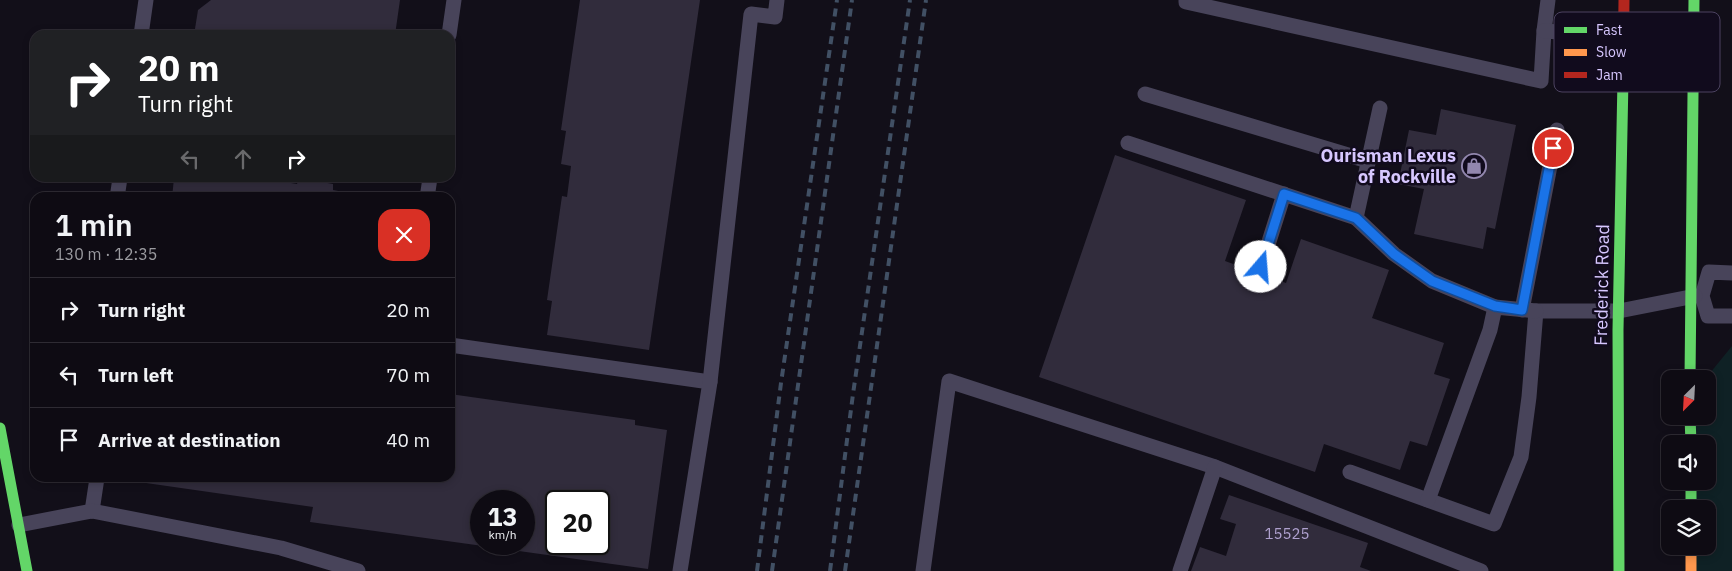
<!DOCTYPE html>
<html lang="en">
<head>
<meta charset="utf-8">
<style>
	body { margin:0; font-family:"IBM Plex Sans",sans-serif; background:#1c1921; color:#f1f3f6; height:100vh; display:flex; flex-direction:column; font-size:19px; white-space:nowrap }
	* { box-sizing:border-box; margin:0 }
	p { font-size:16px; color:#9b9ba0 }
	.icon { flex:none; width:28px; height:28px; fill:none; stroke:currentColor; stroke-width:2; stroke-linecap:round; stroke-linejoin:round }
	.map { position:relative; flex:1; overflow:hidden }
	.panel { position:absolute; left:30px; top:192px; width:425px; height:290px; display:flex; flex-direction:column; background:#0e0b13; border-radius:15px; box-shadow:0 2px 8px #0003,0 0 0 1px #2e2b33 }
	.panel>* { flex:none }
	.guide { position:absolute; left:30px; top:30px; width:425px; height:152px; border-radius:15px; box-shadow:0 2px 8px #0003,0 0 0 1px #2e2b33; background:#202124; color:#fff; overflow:hidden }
	.needle { width:32px; rotate:204deg }
	.tools { position:absolute; left:1661px; top:370px; display:grid; gap:10px }
	.tools a { display:grid; place-items:center; width:55px; height:55px; border-radius:10px; background:#0e0b13; box-shadow:0 2px 8px #0003,0 0 0 1px #2e2b33; font-size:25px }
	.speed { position:absolute; left:470px; top:490px; display:flex; gap:10px; font-size:25px; font-weight:700; text-align:center }
	.speed>* { display:grid; place-content:center; width:65px; height:65px; border-radius:50%; background:#0e0b13; box-shadow:0 2px 8px #0003,0 0 0 1px #2e2b33; line-height:1 }
	.speed small { font-size:12px; font-weight:400 }
	.speed .limit { border:2px solid #111; border-radius:8px; background:#fff; color:#111 }
	.pin { position:absolute; display:grid; place-items:center; width:42px; height:42px; color:#fff; margin:-21px; border:2px solid #fff; border-radius:50%; box-shadow:0 1px 5px #0007 }
	.me { position:absolute; width:55px; margin:-28px; rotate:18deg; stroke-linejoin:round; filter:drop-shadow(0 0 4px #0008) }
	.turn { display:flex; align-items:center; gap:18px; height:105px; padding:0 25px; font-size:22px }
	.turn .icon { width:65px; height:65px; stroke-width:2.5 }
	.turn b { display:block; font-size:35px; line-height:42px }
	.lanes { display:flex; align-items:center; height:48px; padding:0 25px; background:#0003; justify-content:center; gap:25px; direction:ltr }
	.lanes .off { opacity:.35 }
	.round { display:grid; place-items:center; flex:none; width:52px; height:52px; border-radius:15px; background:#1c1921 }
	.headline { display:flex; align-items:center; justify-content:space-between; height:85px; padding:0 25px }
	h1 { font-size:30px; font-weight:600; line-height:38px }
	ul { padding:0; list-style:none }
	li { display:flex; align-items:center; gap:15px; height:65px; padding:0 25px; border-top:1px solid #2e2b33 }
	li div { flex:1 }
	li b { display:block; font-size:19px }
	li em { font-style:normal }
	.map>svg:first-child { display:block }
</style>
</head>
<body>
<div class="map">
<svg width="1732" height="571" viewBox="0 0 1732 571">
	<rect width="100%" height="100%" fill="#120f19"/>
	<polygon fill="#0f2125" points="1732,346 1732,571 1696,571 1695,546 1708,546 1708,509 1694,509 1693,481 1708,481 1708,444 1692,444 1691,416 1708,416 1708,379 1690,379 1690,377 1706,378"/>
	<g fill="#312c3c" fill-rule="evenodd">
		<polygon points="211,0 400,0 395,35 194,35 198,10"/>
		<polygon points="580,0 700,0 649,350 547,335 552,301 547,300 562,196 567,197 571,166 561,164 566,131 561,130"/>
		<polygon points="1441,109 1516,125 1495,229 1487,227 1483,249 1414,234 1424,189 1398,184 1409,130 1436,135"/>
		<polygon points="1115,155 1246,200 1225,261 1286,283 1301,239 1389,270 1372,318 1444,343 1434,374 1450,379 1427,446 1410,441 1400,470 1324,444 1315,472 1039,377"/>
		<polygon points="174,178 261,178 297,184 299,178 333,184 333,190 375,198 172,198"/>
		<path d="M450,394L635,420V425L667,430L648,569L310,522L313,507L146,483L147,478H450ZM481,501H524V544H481ZM556,501H599V544H556Z"/>
		<polygon points="1229,495 1368,543 1360,567 1371,571 1191,571 1200,547 1226,556 1236,524 1220,519"/>
	</g>
	<g fill="none" stroke-linecap="round" stroke-linejoin="round">
		<g stroke="#48445a" stroke-width="15">
			<polyline points="1186,0 1186,2 1541,81 1544,31 1548,0"/>
			<polyline points="1544,31 1623,36"/>
			<polyline points="141,35 146,0"/>
			<polyline points="449,35 454,0"/>
			<polyline points="1145,94 1368,161"/>
			<polyline points="1380,108 1356,218 1394,254 1432,281 1495,307"/>
			<polyline points="1128,143 1356,218"/>
			<polyline points="117,198 120,178"/>
			<polyline points="427,198 430,178"/>
			<polyline points="1261,267 1284,194"/>
			<polyline points="1732,273 1709,272 1702,296 1708,316 1732,316"/>
			<polyline points="1522,310 1557,130"/>
			<polyline points="450,345 710,382"/>
			<polyline points="1350,472 1494,524 1521,457 1529,397 1536,311 1619,311 1695,296"/>
			<polyline points="1428,500 1490,330 1495,307 1536,311"/>
			<polyline points="92,511 97,478"/>
			<polyline points="19,525 92,511 281,548 358,571"/>
			<polyline points="680,571 710,382 751,14 775,17 777,0"/>
			<polyline points="923,571 949,381 1215,467 1481,571"/>
			<polyline points="1180,571 1215,467"/>
		</g>
		<g stroke="#63d668" stroke-width="11">
			<polyline points="1690,379 1694,0"/>
			<polyline points="1690,416 1691,444"/>
			<polyline points="0,428 27,571"/>
			<polyline points="1691,481 1691,509"/>
			<polyline points="1619,571 1618,330 1623,79"/>
		</g>
		<polyline stroke="#ff974d" stroke-width="11" points="1691,546 1691,571"/>
		<polyline stroke="#b3261e" stroke-width="11" points="1623,79 1624,0"/>
		<g stroke="#415064" stroke-width="4" stroke-dasharray="8 6" stroke-linecap="butt">
			<polyline points="757,571 781,383 837,0"/>
			<polyline points="772,571 852,0"/>
			<polyline points="830,571 853,394 910,0"/>
			<polyline points="845,571 926,0"/>
		</g>
	</g>
	<g fill="none" stroke-linecap="round" stroke-linejoin="round">
		<defs>
			<polyline id="route" points="1261,267 1284,194 1356,218 1394,254 1432,281 1495,306 1522,310 1553,148"/>
		</defs>
		<use href="#route" stroke="#114b97" stroke-width="12"/>
		<use href="#route" stroke="#1a73e8" stroke-width="9"/>
	</g>
	<defs>
		<symbol id="shop-ring" viewBox="-11 -11 22 22"><circle r="9.5" fill="#110b1d" stroke="#9287ae" stroke-width="1.5"/><path d="M-5-2.5h2.3a2.7 3.5 0 0 1 5.4 0H5L5.5 6h-11ZM-1.5-2.5h3a1.5 2.3 0 0 0-3 0Z" fill="#9287ae"/></symbol>
	</defs>
	<g fill-rule="evenodd">
		<use href="#shop-ring" x="1460" y="152" width="28" height="28"/>
	</g>
	<g text-anchor="middle" stroke-width="5" stroke-linejoin="round" paint-order="stroke">
		<g font-size="15" fill="#aea0ce">
			<text x="1287" y="539">15525</text>
		</g>
		<g font-size="18" font-weight="bold" fill="#d7c7ff" stroke="#110b1d" text-anchor="end">
			<text x="1456" y="162">Ourisman Lexus<tspan x="1456" dy="21">of Rockville</tspan></text>
		</g>
		<g font-size="18" fill="#d7c7ff" stroke="#110b1d">
			<text transform="translate(1602 285) rotate(-89)" y="6">Frederick Road</text>
		</g>
	</g>
	<rect x="1554" y="12" width="166" height="80" rx="8" fill="#110b1d" stroke="#4c4361" stroke-width="1"/>
	<rect x="1564" y="27" width="23" height="6" fill="#63d668"/>
	<rect x="1564" y="49" width="23" height="7" fill="#ff974d"/>
	<rect x="1564" y="72" width="23" height="6" fill="#b3261e"/>
	<g font-size="14" fill="#d7c7ff">
		<text x="1596" y="35">Fast</text>
		<text x="1596" y="57">Slow</text>
		<text x="1596" y="80">Jam</text>
	</g>
</svg>
<div class="tools">
<a><svg class="needle" viewBox="-14 -14 28 28"><path d="M0-13l5 13h-10z" fill="#e53935"/><path d="M0 13l5-13h-10z" fill="#9b9ba0"/></svg></a>
<a><svg class="icon" aria-label="sound" viewBox="0 0 24 24"><path d="M4 9h4l5-4v14l-5-4H4zM17 9q2 3 0 6"/></svg></a>
<a><svg class="icon" aria-label="layers" viewBox="0 0 24 24"><path d="M12 4l9 5-9 5-9-5zM3 14l9 5 9-5"/></svg></a>
</div>
<div class="speed"><div>13<small>km/h</small></div><div class="limit">20</div></div>
<div class="pin" style="left:1553px;top:148px;background:#d93025"><svg class="icon" aria-label="arrive" viewBox="0 0 24 24"><path d="M6 21V4h12l-3 4 3 4H6"/></svg></div>
<svg class="me" style="left:1261px;top:267px" viewBox="-20 -20 40 40"><circle r="19" fill="#fff"/><path d="M0-13L10 11 0 6-10 11z" fill="#1a73e8"/></svg>
<div class="guide">
<div class="turn"><svg class="icon" aria-label="right" viewBox="0 0 24 24"><path d="M7 20v-9h11M14 6l5 5-5 5"/></svg><div><b>20 m</b>Turn right</div></div>
<div class="lanes"><svg class="icon off" aria-label="left" viewBox="0 0 24 24"><path d="M17 20v-9H6M10 6l-5 5 5 5"/></svg><svg class="icon off" aria-label="ahead" viewBox="0 0 24 24"><path d="M12 20V5M6 11l6-6 6 6"/></svg><svg class="icon" aria-label="right" viewBox="0 0 24 24"><path d="M7 20v-9h11M14 6l5 5-5 5"/></svg></div>
</div>
<section class="panel">
<div class="headline"><div><h1>1 min</h1><p>130 m · 12:35</p></div><a class="round" style="background:#d93025;color:#fff"><svg class="icon" aria-label="close" viewBox="0 0 24 24"><path d="M6 6l12 12M18 6L6 18"/></svg></a></div>
<ul>
<li><svg class="icon" aria-label="right" viewBox="0 0 24 24"><path d="M7 20v-9h11M14 6l5 5-5 5"/></svg><div><b>Turn right</b></div><em>20 m</em></li>
<li><svg class="icon" aria-label="left" viewBox="0 0 24 24"><path d="M17 20v-9H6M10 6l-5 5 5 5"/></svg><div><b>Turn left</b></div><em>70 m</em></li>
<li><svg class="icon" aria-label="arrive" viewBox="0 0 24 24"><path d="M6 21V4h12l-3 4 3 4H6"/></svg><div><b>Arrive at destination</b></div><em>40 m</em></li>
</ul>
</section>
</div>
</body>
</html>
